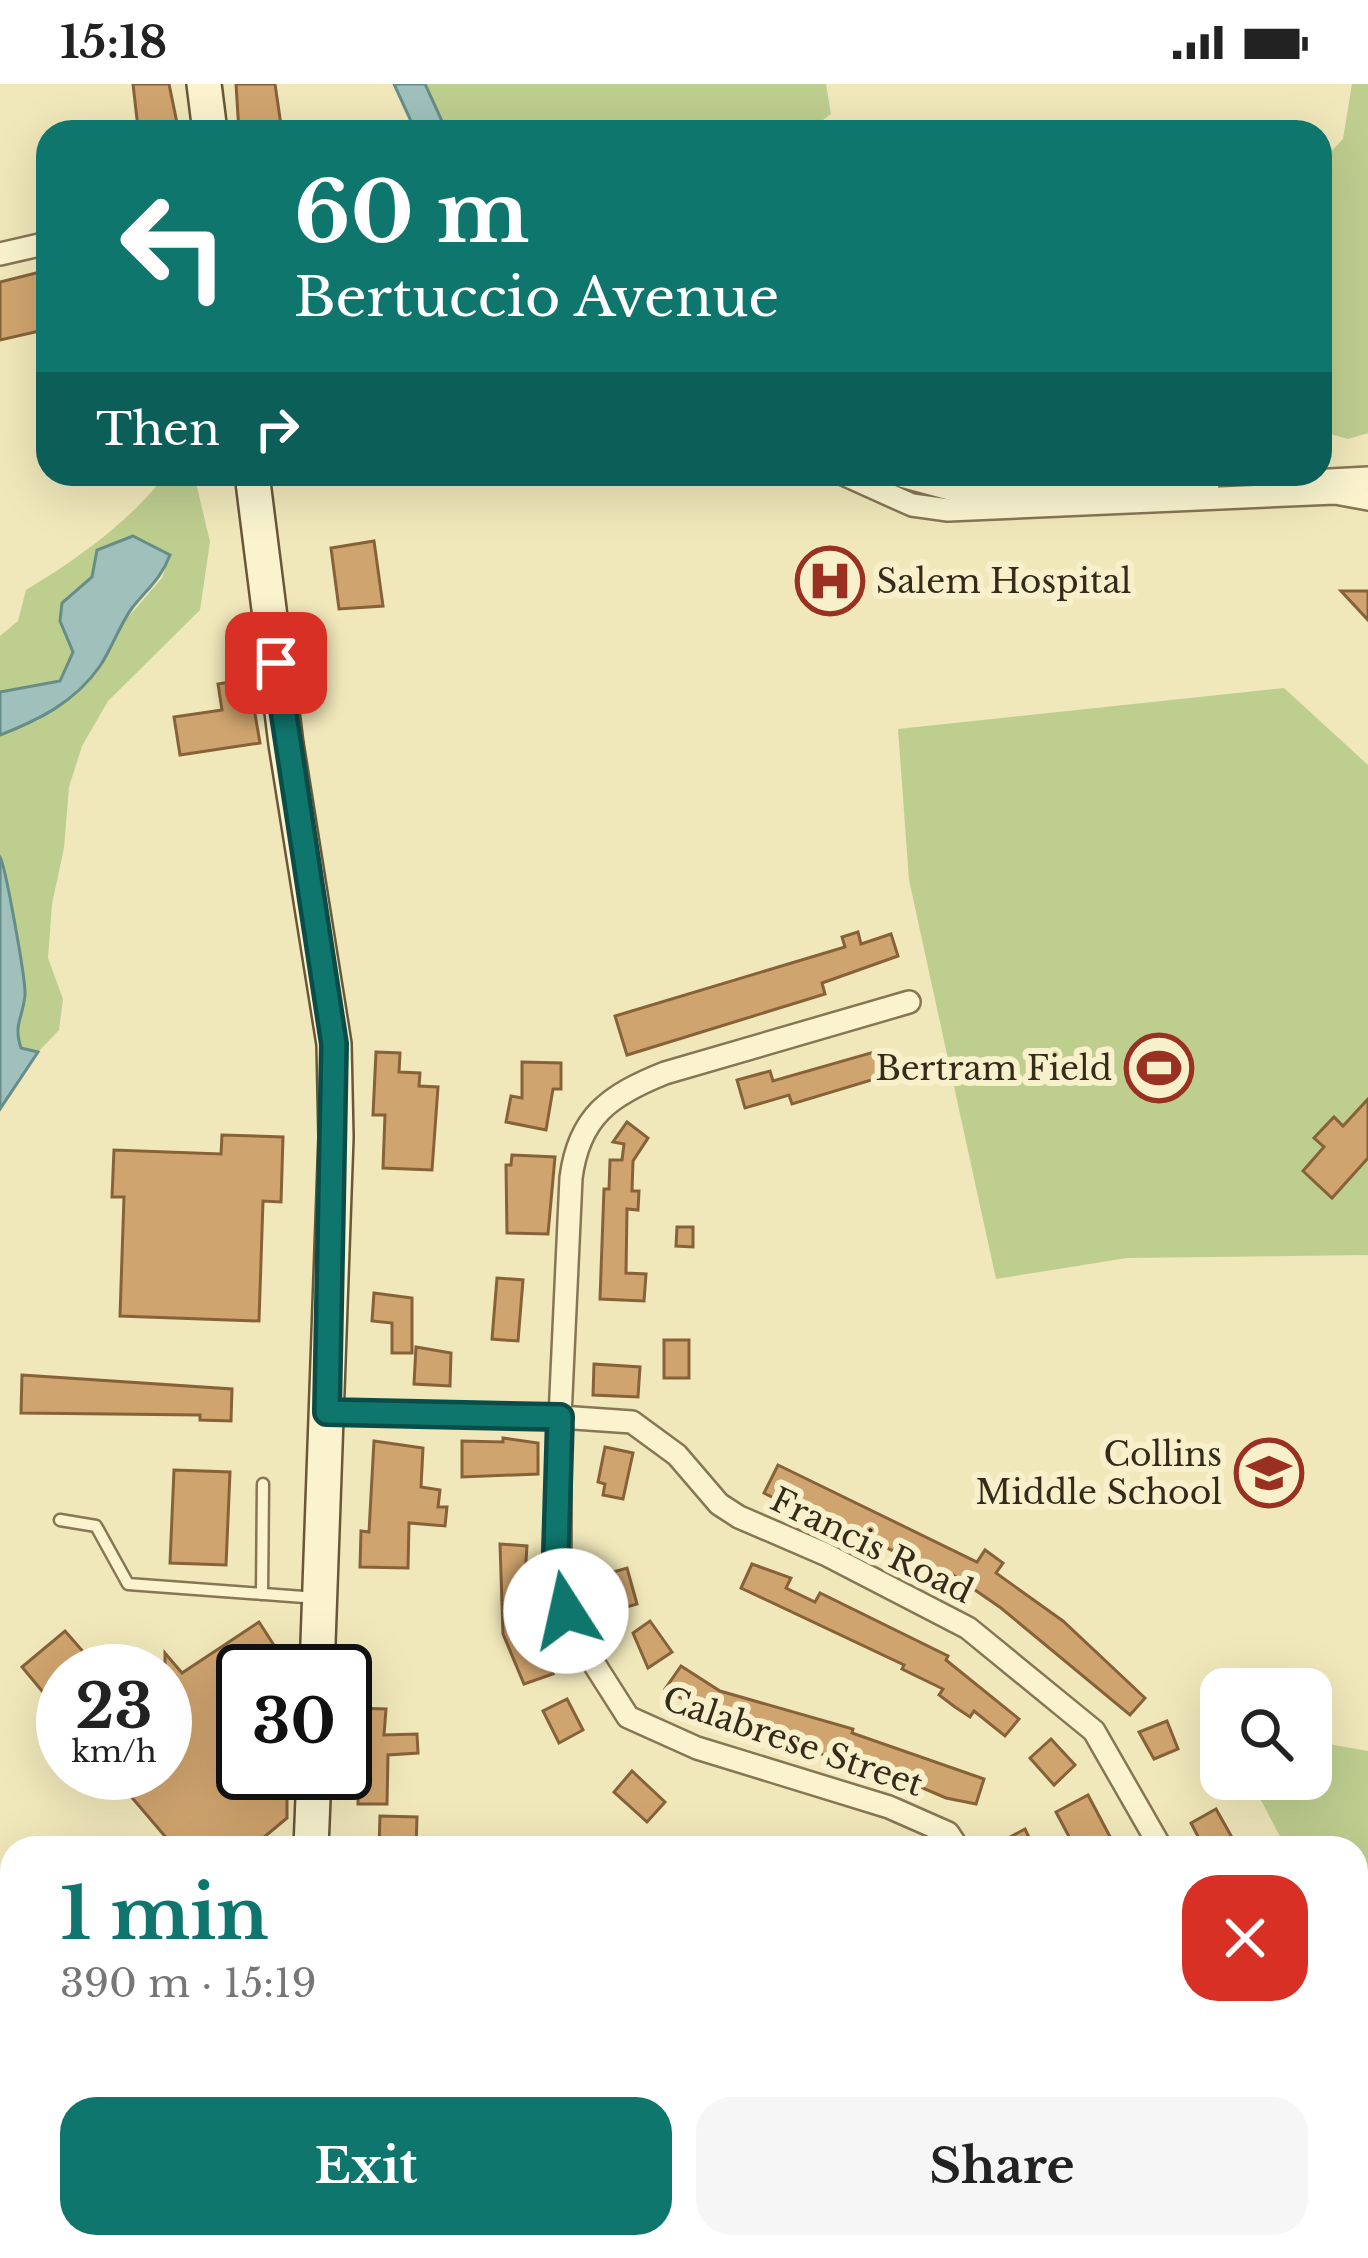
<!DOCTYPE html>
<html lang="en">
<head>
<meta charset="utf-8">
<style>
	body { margin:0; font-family:"Libre Baskerville",serif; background:#f6f6f6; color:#222; height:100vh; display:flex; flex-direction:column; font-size:45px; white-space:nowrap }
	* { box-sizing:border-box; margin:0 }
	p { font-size:39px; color:#767676 }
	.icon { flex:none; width:66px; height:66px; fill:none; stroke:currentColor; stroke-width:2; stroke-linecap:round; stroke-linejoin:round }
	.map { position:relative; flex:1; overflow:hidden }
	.side { position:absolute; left:0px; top:1752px; width:1368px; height:423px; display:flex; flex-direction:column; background:#fff; border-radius:36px 36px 0 0; box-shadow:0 12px 48px #0002 }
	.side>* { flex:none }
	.banner { position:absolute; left:36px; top:36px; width:1296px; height:366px; border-radius:36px; box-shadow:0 12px 48px #0002; background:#0f766e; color:#fff; overflow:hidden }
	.controls { position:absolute; left:1200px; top:1584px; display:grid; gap:24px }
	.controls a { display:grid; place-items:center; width:132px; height:132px; border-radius:24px; background:#fff; box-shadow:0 12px 48px #0002; font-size:60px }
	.speed { position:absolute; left:36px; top:1560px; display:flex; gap:24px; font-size:60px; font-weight:700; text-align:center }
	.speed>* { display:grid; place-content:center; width:156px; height:156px; border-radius:50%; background:#fff; box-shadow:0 12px 48px #0002; line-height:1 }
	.speed small { font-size:30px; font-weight:400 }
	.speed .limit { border:6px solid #111; border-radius:18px; background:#fff; color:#111 }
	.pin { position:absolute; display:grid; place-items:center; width:102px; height:102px; color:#fff; margin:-51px; border-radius:24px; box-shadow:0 6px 18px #0006 }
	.me { position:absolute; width:132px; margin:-66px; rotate:350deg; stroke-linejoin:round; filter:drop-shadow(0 0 9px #0008) }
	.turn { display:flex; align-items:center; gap:42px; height:252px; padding:0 60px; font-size:54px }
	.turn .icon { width:156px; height:156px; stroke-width:2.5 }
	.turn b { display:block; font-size:84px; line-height:102px }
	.then { display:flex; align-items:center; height:114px; padding:0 60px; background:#0003; gap:24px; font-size:45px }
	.round { display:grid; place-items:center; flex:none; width:126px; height:126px; border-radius:36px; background:#f6f6f6 }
	.overview { display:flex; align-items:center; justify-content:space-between; height:204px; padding:0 60px }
	h1 { font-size:72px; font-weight:800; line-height:90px; color:#0f766e }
	.action { display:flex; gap:24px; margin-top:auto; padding:24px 60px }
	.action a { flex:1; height:138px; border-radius:36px; background:#0f766e; color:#fff; font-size:48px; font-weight:800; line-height:138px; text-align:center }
	.action a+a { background:#f6f6f6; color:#222 }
	.status { display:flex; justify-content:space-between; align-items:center; height:84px; padding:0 60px; background:#fff; direction:ltr }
	.status svg { height:33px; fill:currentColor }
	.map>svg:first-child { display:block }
</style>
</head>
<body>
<div class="status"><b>15:18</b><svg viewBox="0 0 49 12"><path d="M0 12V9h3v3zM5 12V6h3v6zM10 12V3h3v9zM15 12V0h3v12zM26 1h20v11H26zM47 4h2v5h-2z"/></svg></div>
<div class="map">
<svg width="1368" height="2174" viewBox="0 0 1368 2174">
	<rect width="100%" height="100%" fill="#f0e7ba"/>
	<g fill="#bece8e">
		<polygon points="425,0 826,0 831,30 807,48 447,48"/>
		<polygon points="1352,0 1368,0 1368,349 1348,355 1320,347 1320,79 1343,55"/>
		<path d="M166,390H194L210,458L200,526L108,617L82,662L69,703L64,764L52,820L48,874L63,915L59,946L38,968L21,964L13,941L25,913L22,878L0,773V651L39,636L162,494L170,471L139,456L97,466L92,493L60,537L73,568L60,597L0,608V552L18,537L26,506C76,476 131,437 166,390Z"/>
		<polygon points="1284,604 1368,681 1368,1171 1127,1174 996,1195 909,796 898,645"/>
		<polygon points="1311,1657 1368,1667 1368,1911 1356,1911 1356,1764 1286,1764 1250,1695 1311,1695"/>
	</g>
	<g fill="#9fc0bb" stroke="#678d89" stroke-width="3">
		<polygon points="394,0 425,0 447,48 416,48"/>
		<path d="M133,452L170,471C161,495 147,505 132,524C119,542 112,564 100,582C75,618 39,636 0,651V608L60,597L73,568L60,537L62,519L92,493L97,466Z"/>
		<path d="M0,773C5,780 26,896 25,911C23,934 13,940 21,964L38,968L0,1025Z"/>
	</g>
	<g fill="#d0a46e" stroke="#876239" stroke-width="3">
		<polygon points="133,0 169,0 177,39 138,44"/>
		<polygon points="236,0 275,0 282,48 239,48"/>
		<polygon points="48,186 48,245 0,256 0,198"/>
		<polygon points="374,457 383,522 339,525 331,464"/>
		<polygon points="1341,507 1368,507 1368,536"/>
		<polygon points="249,595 260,659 180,671 174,633 222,626 218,600"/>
		<polygon points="858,848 861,860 891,850 898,872 822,899 825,910 627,971 615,932 845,863 842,853"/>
		<polygon points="881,966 888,991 792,1020 789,1011 745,1024 737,996 770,987 773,997"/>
		<polygon points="376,968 400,969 399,988 420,989 419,1002 438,1003 432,1086 383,1084 385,1031 373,1031"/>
		<polygon points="522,978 561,979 561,1005 553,1005 546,1046 506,1038 511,1012 522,1014"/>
		<polygon points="1368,1015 1368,1074 1332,1114 1303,1087 1324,1063 1314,1054 1334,1033 1343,1042"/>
		<polygon points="627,1038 648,1054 633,1077 632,1107 639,1107 638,1126 627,1125 626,1189 646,1190 644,1217 600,1215 604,1105 609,1105 610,1076 622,1076 624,1060 613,1058"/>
		<polygon points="222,1051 283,1053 281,1118 263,1117 259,1237 120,1232 124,1113 112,1113 114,1066 221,1070"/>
		<polygon points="512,1071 555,1073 548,1150 507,1149 506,1081 511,1081"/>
		<polygon points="677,1143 693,1143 693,1163 676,1162"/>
		<polygon points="497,1194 523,1196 518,1257 492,1255"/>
		<polygon points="374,1209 412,1214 412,1269 392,1269 392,1239 372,1237"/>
		<rect x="664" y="1256" width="25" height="38"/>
		<polygon points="416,1263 451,1269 450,1302 414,1300"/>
		<polygon points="594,1280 640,1283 638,1313 593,1311"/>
		<polygon points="22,1291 232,1305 231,1337 200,1336 200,1331 21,1329"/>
		<polygon points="503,1354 538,1359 538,1390 462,1393 462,1357 503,1358"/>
		<polygon points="374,1357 423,1364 421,1403 440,1406 438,1423 447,1423 445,1442 409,1439 408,1484 360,1483 361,1447 369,1448"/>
		<polygon points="605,1363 633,1369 623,1415 603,1411 605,1400 598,1398"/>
		<polygon points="778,1381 977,1478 985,1466 1003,1479 996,1489 1063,1537 1145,1614 1130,1631 1001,1524 949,1488 946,1494 795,1417 792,1423 764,1409"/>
		<polygon points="174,1386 230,1388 226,1481 170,1479"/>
		<polygon points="500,1460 527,1462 524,1507 532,1559 537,1557 553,1590 524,1600 503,1550"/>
		<polygon points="752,1480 791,1494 786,1504 815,1518 820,1509 948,1572 946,1576 1019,1635 1005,1652 974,1627 970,1633 955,1623 939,1611 943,1605 902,1585 904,1581 741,1504"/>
		<polygon points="627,1484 637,1520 609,1528 599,1492"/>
		<polygon points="650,1537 672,1568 648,1584 633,1549"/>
		<polygon points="259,1538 279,1569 271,1574 279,1587 243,1587 243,1689 287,1689 287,1734 251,1764 175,1764 111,1689 165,1689 165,1569 182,1589"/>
		<polygon points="65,1547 100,1587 63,1587 63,1632 22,1583"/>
		<polygon points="681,1582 720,1607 853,1645 852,1649 984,1695 976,1720 946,1714 890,1690 835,1676 813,1666 815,1661 765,1650 706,1628 665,1605"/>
		<polygon points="567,1615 583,1646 559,1659 543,1627"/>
		<polygon points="354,1624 386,1625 384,1651 417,1650 418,1669 388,1671 387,1720 358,1720 358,1709 349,1709"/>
		<polygon points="1167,1637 1178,1665 1154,1675 1139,1648"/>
		<polygon points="1051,1655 1075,1681 1054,1701 1030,1674"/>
		<polygon points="632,1687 665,1718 647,1738 614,1708"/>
		<polygon points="1088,1711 1116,1764 1075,1764 1056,1728"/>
		<polygon points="1216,1725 1234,1757 1204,1764 1191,1739"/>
		<polygon points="380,1732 417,1733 416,1764 379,1764"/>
		<polygon points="1025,1745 1034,1764 990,1764"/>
	</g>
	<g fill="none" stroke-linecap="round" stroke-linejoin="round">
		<defs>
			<g id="lane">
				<polyline points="60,1436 96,1442 128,1500 317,1514"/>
				<polyline points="262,1510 263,1400"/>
			</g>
			<g id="street">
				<polyline points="0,170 48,159"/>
				<polyline points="843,390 912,421 948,426 1335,409 1368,415"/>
				<polyline points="894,390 965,409 1208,401"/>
				<polyline points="1311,397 1368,394"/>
				<path d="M327,1328L560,1333L571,1094C579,1032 610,1011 665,989L909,918"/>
				<polyline points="958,1764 948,1749 889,1723 697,1664 628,1633 579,1556 560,1503 560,1333 632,1338 677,1371 719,1420 739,1433 825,1470 968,1544 1094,1647 1161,1764"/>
				<polyline points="255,2163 269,2174"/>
				<polyline points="813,2163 827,2174"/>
				<polyline points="911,2174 920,2163"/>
				<polyline points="1168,2174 1176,2163"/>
			</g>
			<g id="secondary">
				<polyline points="204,0 210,48"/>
				<polyline points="252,390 286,660 334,960 336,1053 317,1587"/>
				<polyline points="311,1764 314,1689"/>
				<polyline points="142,2174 150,2163"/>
				<polyline points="1362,2174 1362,1931"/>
			</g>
		</defs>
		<use href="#lane" stroke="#877654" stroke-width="15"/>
		<use href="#street" stroke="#877654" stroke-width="26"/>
		<use href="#secondary" stroke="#695738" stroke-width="38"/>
		<use href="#lane" stroke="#faf3ce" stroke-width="10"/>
		<use href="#street" stroke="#faf3ce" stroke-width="21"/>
		<use href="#secondary" stroke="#faf3ce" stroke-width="33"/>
	</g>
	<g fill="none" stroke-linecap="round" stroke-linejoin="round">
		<defs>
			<polyline id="route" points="276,579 334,960 327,1328 560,1333 556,1468 566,1527"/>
		</defs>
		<use href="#route" stroke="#0a4d48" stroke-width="30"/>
		<use href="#route" stroke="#0f766e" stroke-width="21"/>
	</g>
	<defs>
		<symbol id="hospital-ring" viewBox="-11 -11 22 22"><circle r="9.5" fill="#f7f0ca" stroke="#993021" stroke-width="1.5"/><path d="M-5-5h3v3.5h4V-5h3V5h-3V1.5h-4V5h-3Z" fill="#993021"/></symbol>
		<symbol id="stadium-ring" viewBox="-11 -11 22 22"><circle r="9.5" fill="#f7f0ca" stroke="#993021" stroke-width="1.5"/><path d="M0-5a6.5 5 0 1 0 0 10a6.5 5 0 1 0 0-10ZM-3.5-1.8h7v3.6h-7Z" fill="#993021"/></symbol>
		<symbol id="school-ring" viewBox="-11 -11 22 22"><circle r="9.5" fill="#f7f0ca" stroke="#993021" stroke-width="1.5"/><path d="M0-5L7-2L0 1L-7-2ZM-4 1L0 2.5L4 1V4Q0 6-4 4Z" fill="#993021"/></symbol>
	</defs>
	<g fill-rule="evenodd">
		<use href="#hospital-ring" x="792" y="459" width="76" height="76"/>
		<use href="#stadium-ring" x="1121" y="946" width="76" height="76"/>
		<use href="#school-ring" x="1231" y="1351" width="76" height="76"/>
	</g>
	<g text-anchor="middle" stroke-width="12" stroke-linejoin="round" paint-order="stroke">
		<g font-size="33" fill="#352b1a" stroke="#f7f0ca" text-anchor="end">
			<text x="876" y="509" text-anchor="start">Salem Hospital</text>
			<text x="1112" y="996">Bertram Field</text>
			<text x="1222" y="1382">Collins<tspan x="1222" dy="38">Middle School</tspan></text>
		</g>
		<g font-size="33" fill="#352b1a" stroke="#f7f0ca">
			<text transform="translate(872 1461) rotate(26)" y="12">Francis Road</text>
			<text transform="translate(793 1657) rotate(19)" y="12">Calabrese Street</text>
		</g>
	</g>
</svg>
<div class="controls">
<a><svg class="icon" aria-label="search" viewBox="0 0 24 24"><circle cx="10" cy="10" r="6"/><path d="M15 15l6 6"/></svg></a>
</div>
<div class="speed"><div>23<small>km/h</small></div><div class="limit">30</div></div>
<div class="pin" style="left:276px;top:579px;background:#d93025"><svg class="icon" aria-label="arrive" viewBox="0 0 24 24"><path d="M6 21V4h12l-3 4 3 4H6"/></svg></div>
<svg class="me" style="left:566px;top:1527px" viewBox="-20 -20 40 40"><circle r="19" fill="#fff"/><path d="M0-13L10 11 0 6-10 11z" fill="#0f766e"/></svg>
<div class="banner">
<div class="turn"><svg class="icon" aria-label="left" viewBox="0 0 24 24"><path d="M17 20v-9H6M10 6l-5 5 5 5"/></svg><div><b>60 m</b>Bertuccio Avenue</div></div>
<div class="then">Then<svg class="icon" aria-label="right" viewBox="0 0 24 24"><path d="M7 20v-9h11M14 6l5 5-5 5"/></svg></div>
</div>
<section class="side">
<div class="overview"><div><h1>1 min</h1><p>390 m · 15:19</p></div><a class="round" style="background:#d93025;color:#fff"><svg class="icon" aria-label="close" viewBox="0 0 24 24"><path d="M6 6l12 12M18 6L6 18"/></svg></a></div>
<div class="action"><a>Exit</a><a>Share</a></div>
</section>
</div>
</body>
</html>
